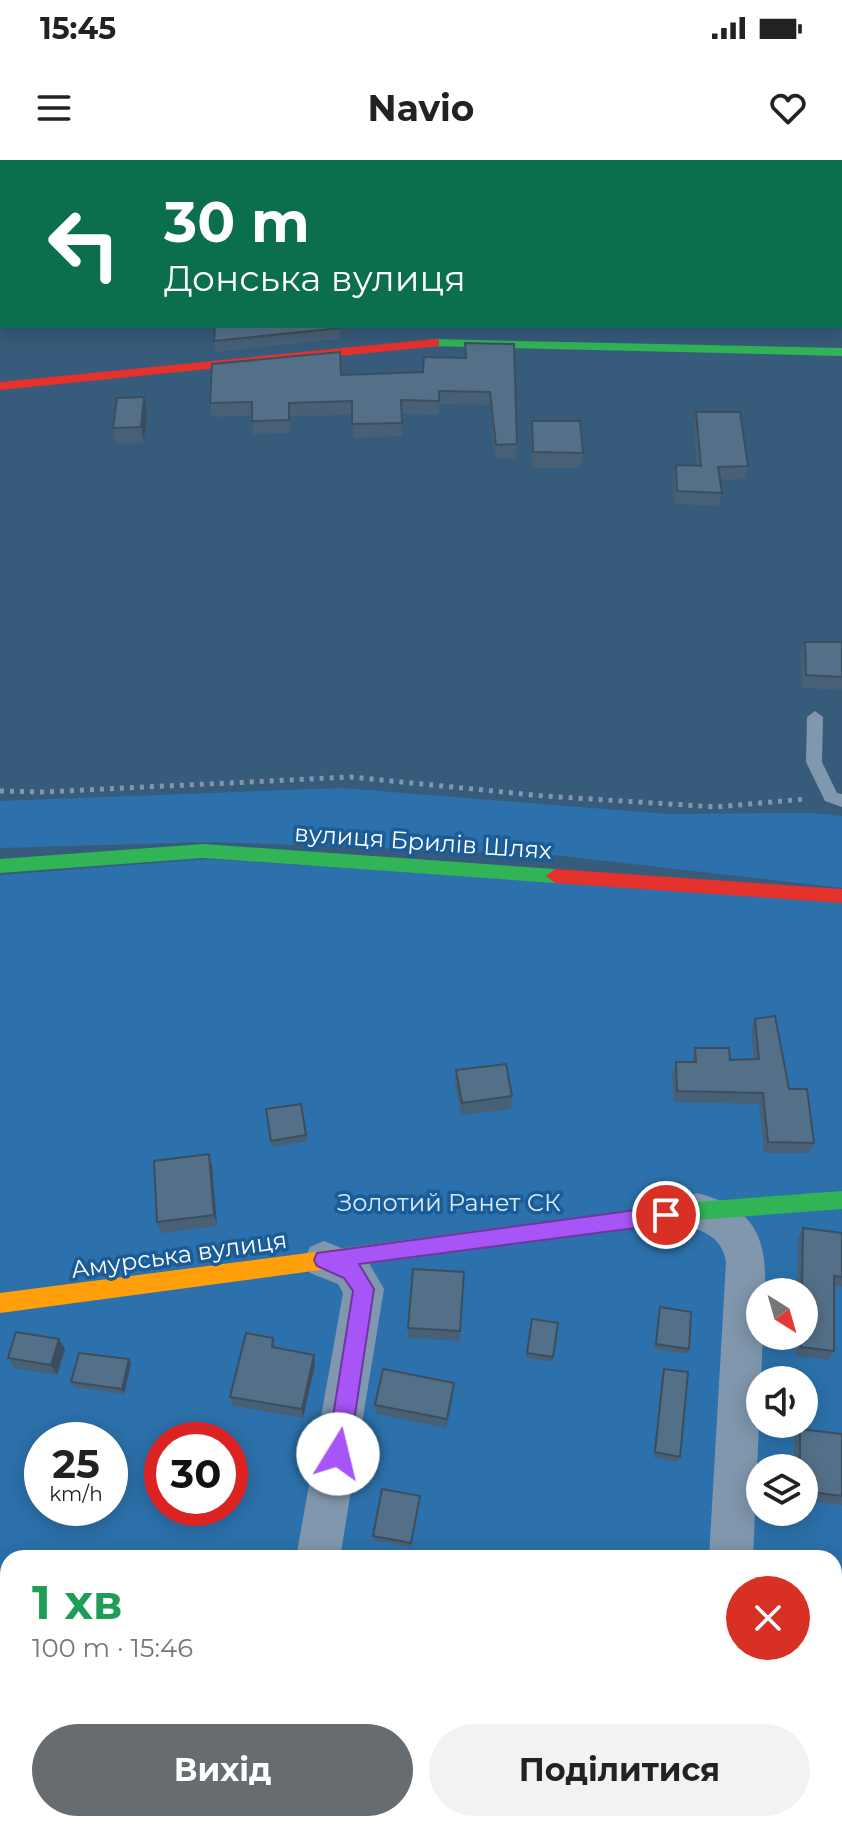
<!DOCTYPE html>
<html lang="uk">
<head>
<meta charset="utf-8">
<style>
	body { margin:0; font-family:Montserrat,sans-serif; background:#f2f2f2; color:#222; height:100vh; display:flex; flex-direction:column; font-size:30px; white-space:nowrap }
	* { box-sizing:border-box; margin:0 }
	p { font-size:26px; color:#767676 }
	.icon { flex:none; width:44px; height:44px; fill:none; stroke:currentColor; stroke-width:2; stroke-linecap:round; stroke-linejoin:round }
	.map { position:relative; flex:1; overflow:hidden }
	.details { position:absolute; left:0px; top:1390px; width:842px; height:282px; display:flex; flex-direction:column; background:#fff; border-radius:24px 24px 0 0; box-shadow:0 4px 20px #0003 }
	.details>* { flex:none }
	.top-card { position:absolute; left:0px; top:0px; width:842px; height:168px; box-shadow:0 4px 20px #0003; background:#0b6e4f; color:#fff; overflow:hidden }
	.needle { width:52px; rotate:143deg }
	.tools { position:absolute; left:746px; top:1118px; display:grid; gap:16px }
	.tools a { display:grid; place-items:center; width:72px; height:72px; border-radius:50%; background:#fff; box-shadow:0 4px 20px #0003; font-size:40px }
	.speed { position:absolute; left:24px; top:1262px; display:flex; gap:16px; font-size:40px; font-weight:700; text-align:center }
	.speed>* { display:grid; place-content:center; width:104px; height:104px; border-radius:50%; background:#fff; box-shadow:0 4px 20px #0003; line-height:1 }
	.speed small { font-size:20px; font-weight:400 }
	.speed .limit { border:12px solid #d22; background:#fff; color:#111 }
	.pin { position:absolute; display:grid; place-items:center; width:68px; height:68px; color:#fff; margin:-34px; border:4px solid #fff; border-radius:50%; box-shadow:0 2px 8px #0007 }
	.me { position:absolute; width:88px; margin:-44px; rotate:9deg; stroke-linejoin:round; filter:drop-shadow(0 0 6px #0008) }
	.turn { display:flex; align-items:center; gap:28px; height:168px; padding:0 32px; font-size:36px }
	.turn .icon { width:104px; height:104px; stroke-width:2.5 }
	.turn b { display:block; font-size:56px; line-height:68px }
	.round { display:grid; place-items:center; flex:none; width:84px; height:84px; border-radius:42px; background:#f2f2f2 }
	.headline { display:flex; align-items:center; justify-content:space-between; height:136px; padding:0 32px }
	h1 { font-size:48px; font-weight:700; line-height:60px; color:#1e9e55 }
	.button { display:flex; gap:16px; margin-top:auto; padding:16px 32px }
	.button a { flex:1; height:92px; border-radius:48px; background:#666c70; color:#fff; font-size:32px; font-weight:700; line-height:92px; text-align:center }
	.button a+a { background:#f2f2f2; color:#222 }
	.status { display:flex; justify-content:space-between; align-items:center; height:56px; padding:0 40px; background:#fff; direction:ltr }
	.status svg { height:22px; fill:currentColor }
	header { display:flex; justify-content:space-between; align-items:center; height:104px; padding:0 32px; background:#fff; font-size:36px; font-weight:700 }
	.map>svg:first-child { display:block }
</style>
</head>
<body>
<div class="status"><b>15:45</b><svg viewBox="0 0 49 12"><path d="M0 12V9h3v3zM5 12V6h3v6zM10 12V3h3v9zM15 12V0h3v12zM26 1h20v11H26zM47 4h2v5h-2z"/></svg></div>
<header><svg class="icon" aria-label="menu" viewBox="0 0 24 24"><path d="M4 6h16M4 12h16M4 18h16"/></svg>Navio<svg class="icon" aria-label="heart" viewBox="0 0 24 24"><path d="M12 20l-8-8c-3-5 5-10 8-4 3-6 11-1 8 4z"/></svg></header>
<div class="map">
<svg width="842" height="1671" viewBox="0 0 842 1671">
	<rect width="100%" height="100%" fill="#375b7a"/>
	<g fill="#2c71ab" fill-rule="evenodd">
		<polygon points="0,0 842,0 842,51 840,2 2,2 0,125"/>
		<polygon points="342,628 668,654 813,653 842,656 842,728 553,695 212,682 0,688 0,641"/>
		<path d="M208,699L842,741V1671H0V715ZM760,1132H804V1176H760ZM760,1220H804V1264H760ZM42,1280H110V1348H42ZM162,1280H230V1348H162ZM760,1308H804V1352H760ZM8,1398H834V1664H8Z"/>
	</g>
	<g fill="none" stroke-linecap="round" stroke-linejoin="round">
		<polyline stroke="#8097ad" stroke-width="4" stroke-dasharray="3 4" stroke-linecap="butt" points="840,96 842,89"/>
		<polyline stroke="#8097ad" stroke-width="5" stroke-dasharray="4 6" stroke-linecap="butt" points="0,631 43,632 351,617 544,636 716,647 805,639"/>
		<polygon fill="#8097ad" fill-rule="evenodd" points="815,551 823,557 822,602 837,633 842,634 842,647 825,641 806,602 807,557"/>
		<g fill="#8097ad" fill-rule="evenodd">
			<path d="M697,1033C754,1048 767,1075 765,1132H760V1176H763L753,1398H709L726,1102C722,1077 705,1072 683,1064L677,1051L683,1038Z"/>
			<polygon points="324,1081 366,1098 384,1129 340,1398 296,1398 343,1133 338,1124 310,1113 304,1100 310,1087"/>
			<polygon points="242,1664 290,1664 289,1671 241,1671"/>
			<polygon points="693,1664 741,1664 740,1671 692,1671"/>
		</g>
		<g fill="#30b455" fill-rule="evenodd">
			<polygon points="434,179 842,188 842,196 429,186 429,180"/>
			<polygon points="203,684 555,709 564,716 555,723 203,698 0,713 0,699"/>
			<polygon points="842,1031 842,1049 697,1060 514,1084 507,1081 504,1075 507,1069 514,1066 697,1042"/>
		</g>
		<polygon fill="#ff9f0a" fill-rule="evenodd" points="514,1066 521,1069 524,1075 521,1081 514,1084 0,1153 0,1133"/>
		<g fill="#e5322d" fill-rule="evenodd">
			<polygon points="434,179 439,180 439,186 0,230 0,222"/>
			<polygon points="555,709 842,729 842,743 555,723 546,716"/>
		</g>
	</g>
	<g fill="#486076">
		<polygon points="340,166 340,179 215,192 214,181"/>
		<polygon points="465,183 517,284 516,298 495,299 490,245 439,244 439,255 401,254 402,276 353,278 352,255 290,256 290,273 253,274 252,256 212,257 210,243 341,215 423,212 465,198"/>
		<polygon points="144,237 147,253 144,283 116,284 113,268"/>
		<polygon points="696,252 748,306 745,319 720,320 722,333 719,346 675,344 674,319 676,305 697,306 694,265"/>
		<polygon points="532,261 583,293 581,308 532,308 531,277"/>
		<polygon points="805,482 842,482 842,530 802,528 801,494"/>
		<polygon points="755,859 814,983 809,993 764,993 759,944 674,942 672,913 676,902 692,902 695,888 730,900 754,899 751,870"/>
		<polygon points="456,910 512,936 511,949 461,955 455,923"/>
		<polygon points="301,944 307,981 272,987 266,949"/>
		<polygon points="212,1006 217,1066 161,1073 157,1062"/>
		<polygon points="803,1068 842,1073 842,1127 834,1126 834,1191 828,1200 796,1196 796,1176 804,1176 804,1132 797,1132 798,1078"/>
		<polygon points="464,1112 460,1181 408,1178 408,1168"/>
		<polygon points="660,1147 689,1189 687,1194 654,1189 658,1153"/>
		<polygon points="532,1159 558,1163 552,1202 526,1198"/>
		<polygon points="273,1178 275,1188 314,1195 315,1205 303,1258 233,1246 230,1237"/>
		<polygon points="65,1189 57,1215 14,1208 8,1198"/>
		<polygon points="129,1199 131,1204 124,1234 74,1227 71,1222"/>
		<polygon points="664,1209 680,1297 678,1302 653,1297 662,1214"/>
		<polygon points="453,1233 446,1268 376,1254 375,1245"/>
		<polygon points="800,1269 842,1274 842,1345 804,1340 804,1308 794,1308 794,1277"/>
		<polygon points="420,1340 411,1387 373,1380 373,1376"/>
		<polygon points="336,1664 384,1664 383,1671 367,1671"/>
	</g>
	<g fill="#3b4e60">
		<polygon points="144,237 147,253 144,283 141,267"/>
		<polygon points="209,994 212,1006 217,1066 214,1055"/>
		<polygon points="59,1179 65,1189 57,1215 51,1205"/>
		<polygon points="314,1195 315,1205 303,1258 302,1249"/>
		<polygon points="129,1199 131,1204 124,1234 122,1229"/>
		<polygon points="454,1223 453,1233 446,1268 447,1259"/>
	</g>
	<g fill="#547089" stroke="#3b4e60" stroke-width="2">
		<polygon points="215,166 340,166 340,168 214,181"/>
		<polygon points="465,183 514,184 517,284 496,285 490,232 439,231 439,241 401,240 402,263 352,264 352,241 289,243 289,260 252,261 252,242 210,243 212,204 340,192 341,215 423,212 424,197 466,198"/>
		<polygon points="144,237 141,267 113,268 117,238"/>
		<polygon points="696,252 740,252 748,306 718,307 722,333 677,331 676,305 701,306"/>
		<polygon points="532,261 580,261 583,293 533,292"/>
		<polygon points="805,482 842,482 842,517 806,515"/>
		<polygon points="775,856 789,929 807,929 814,983 768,982 763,933 677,931 676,902 696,902 695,888 729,888 730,900 759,899 755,859"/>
		<polygon points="506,904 512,936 462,943 456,910"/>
		<polygon points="301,944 306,975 271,981 266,949"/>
		<polygon points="209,994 214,1055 157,1062 154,1001"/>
		<polygon points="803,1068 842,1073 842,1117 834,1116 834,1191 801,1187 801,1176 804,1176 804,1132 802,1132"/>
		<polygon points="413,1109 464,1112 460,1171 408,1168"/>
		<polygon points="660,1147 691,1152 689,1189 656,1184"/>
		<polygon points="532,1159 558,1163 553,1197 527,1193"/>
		<polygon points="16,1172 59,1179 51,1205 8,1198"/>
		<polygon points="246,1173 273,1178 272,1187 314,1195 302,1249 230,1237"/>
		<polygon points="79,1193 129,1199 122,1229 71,1222"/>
		<polygon points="383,1209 454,1223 447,1259 375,1245"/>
		<polygon points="664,1209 688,1212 680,1297 655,1292"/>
		<polygon points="800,1269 842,1274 842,1336 804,1331 804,1308 800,1308"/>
		<polygon points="382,1329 420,1336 411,1383 373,1376"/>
		<polygon points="0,1607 8,1609 8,1662 0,1660"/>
		<polygon points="96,1664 152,1664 150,1671 94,1671"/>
		<polygon points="343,1664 384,1664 382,1671 373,1671"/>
	</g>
	<polygon fill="#a855f7" stroke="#6d37a1" stroke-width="2" points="666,1046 673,1049 676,1055 673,1061 666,1064 359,1104 374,1129 349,1294 346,1302 338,1305 330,1302 327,1294 353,1131 344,1118 317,1106 314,1100 317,1093"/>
	<g text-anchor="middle" stroke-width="7" stroke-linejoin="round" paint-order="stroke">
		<g font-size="24" fill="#fff" stroke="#1a5c97">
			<text transform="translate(423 682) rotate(4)" y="8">вулиця Брилів Шлях</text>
			<text transform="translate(179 1095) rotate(-8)" y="8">Амурська вулиця</text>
		</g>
		<g font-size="24" fill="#d4eafb" stroke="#1a5c97">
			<text x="449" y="1051">Золотий Ранет СК</text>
		</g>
	</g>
</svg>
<div class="tools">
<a><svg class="needle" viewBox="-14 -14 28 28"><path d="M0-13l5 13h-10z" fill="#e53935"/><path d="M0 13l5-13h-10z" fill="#767676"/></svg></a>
<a><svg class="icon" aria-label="sound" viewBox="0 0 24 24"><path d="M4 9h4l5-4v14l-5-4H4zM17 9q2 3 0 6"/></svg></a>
<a><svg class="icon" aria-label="layers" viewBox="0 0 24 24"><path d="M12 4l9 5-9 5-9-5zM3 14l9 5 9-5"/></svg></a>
</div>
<div class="speed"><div>25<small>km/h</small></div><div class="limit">30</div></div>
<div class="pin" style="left:666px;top:1055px;background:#d93025"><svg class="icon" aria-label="arrive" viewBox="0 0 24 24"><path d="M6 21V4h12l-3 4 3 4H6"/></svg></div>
<svg class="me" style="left:338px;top:1294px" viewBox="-20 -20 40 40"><circle r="19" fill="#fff"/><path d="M0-13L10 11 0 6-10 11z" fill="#a855f7"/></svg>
<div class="top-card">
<div class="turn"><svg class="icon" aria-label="left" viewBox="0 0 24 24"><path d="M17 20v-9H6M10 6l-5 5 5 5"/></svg><div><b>30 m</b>Донська вулиця</div></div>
</div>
<section class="details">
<div class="headline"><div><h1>1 хв</h1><p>100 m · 15:46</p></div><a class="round" style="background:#d93025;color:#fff"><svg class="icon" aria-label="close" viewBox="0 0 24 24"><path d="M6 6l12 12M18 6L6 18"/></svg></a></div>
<div class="button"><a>Вихід</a><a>Поділитися</a></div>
</section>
</div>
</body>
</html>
